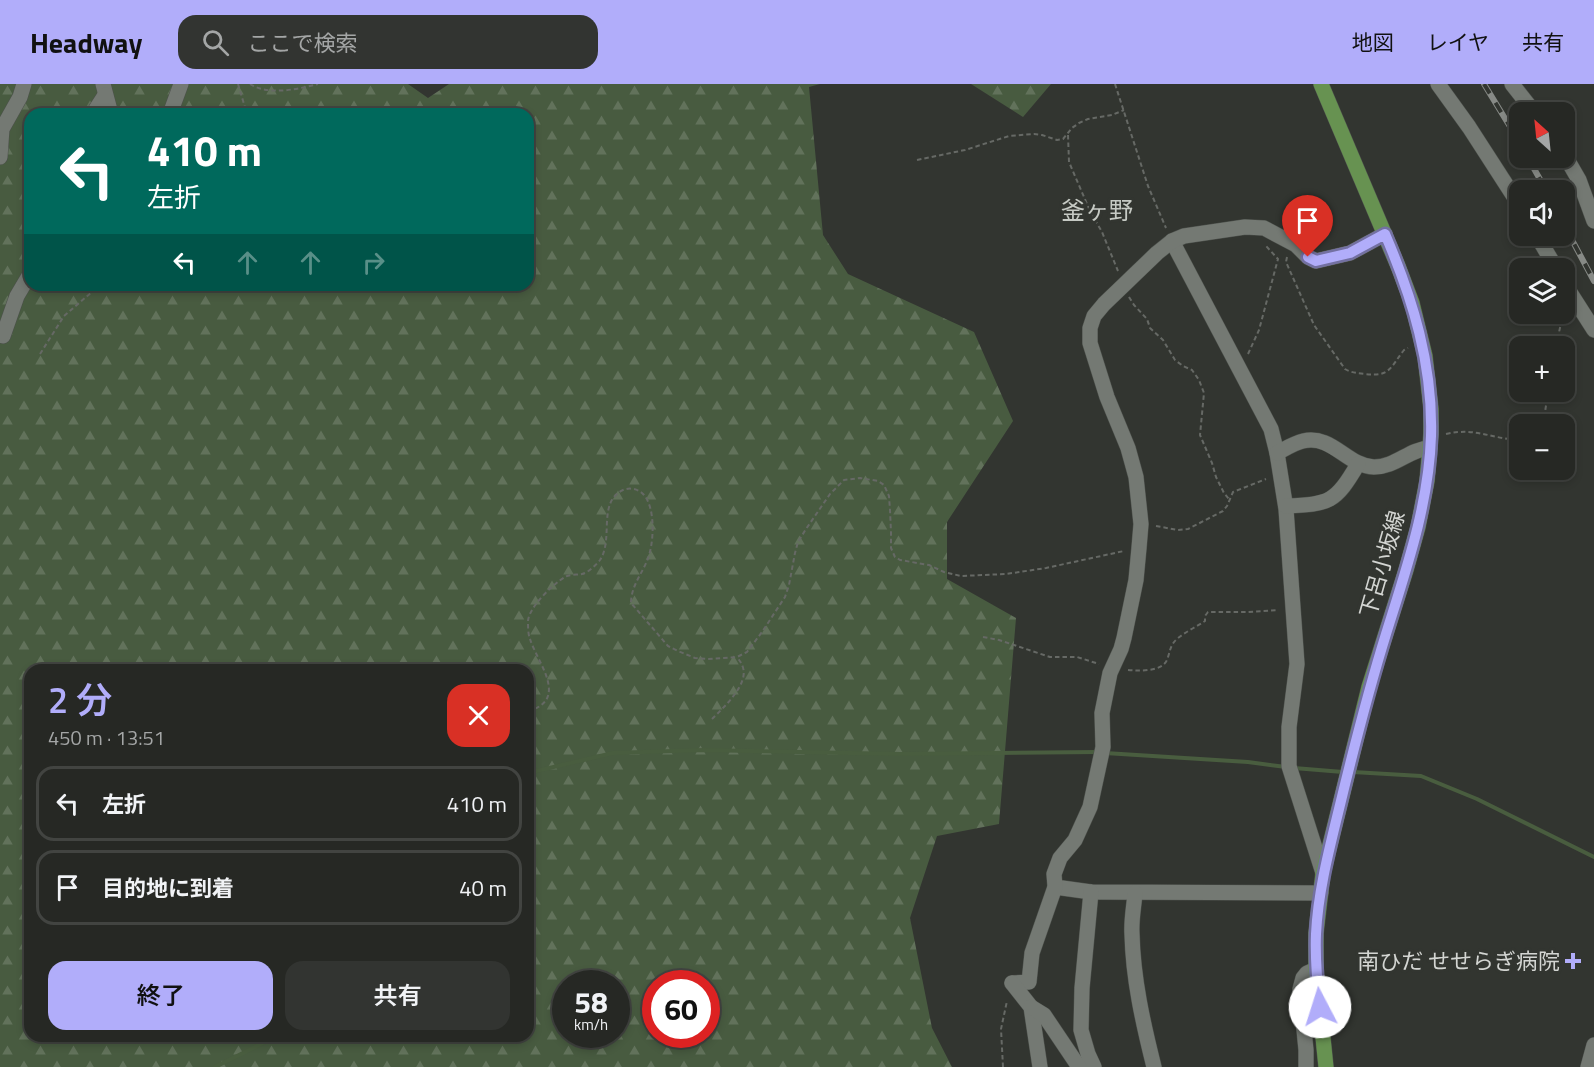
<!DOCTYPE html>
<html lang="ja">
<head>
<meta charset="utf-8">
<style>
	body { margin:0; font-family:"Titillium Web","Noto Sans JP",sans-serif; background:#323431; color:#f1f3f6; height:100vh; display:flex; flex-direction:column; font-size:22px; white-space:nowrap }
	* { box-sizing:border-box; margin:0 }
	p { font-size:20px; color:#a4a6a6 }
	.icon { flex:none; width:33px; height:33px; fill:none; stroke:currentColor; stroke-width:2; stroke-linecap:round; stroke-linejoin:round }
	.map { position:relative; flex:1; overflow:hidden }
	.panel { position:absolute; left:24px; top:580px; width:510px; height:378px; display:flex; flex-direction:column; background:#262824; border-radius:18px; box-shadow:0 3px 9px #0003,0 0 0 2px #424441 }
	.panel>* { flex:none }
	.top-card { position:absolute; left:24px; top:24px; width:510px; height:183px; border-radius:18px; box-shadow:0 3px 9px #0003,0 0 0 2px #424441; background:#00695c; color:#fff; overflow:hidden }
	.needle { width:39px; rotate:333deg }
	.controls { position:absolute; left:1509px; top:18px; display:grid; gap:12px }
	.controls a { display:grid; place-items:center; width:66px; height:66px; border-radius:12px; background:#262824; box-shadow:0 3px 9px #0003,0 0 0 2px #424441; font-size:30px }
	.speed { position:absolute; left:552px; top:886px; display:flex; gap:12px; font-size:30px; font-weight:700; text-align:center }
	.speed>* { display:grid; place-content:center; width:78px; height:78px; border-radius:50%; background:#262824; box-shadow:0 3px 9px #0003,0 0 0 2px #424441; line-height:1 }
	.speed small { font-size:15px; font-weight:400 }
	.speed .limit { border:9px solid #d22; background:#fff; color:#111 }
	.pin { position:absolute; display:grid; place-items:center; width:51px; height:51px; color:#fff; margin:-62px -26px; border-radius:50% 50% 50% 0; rotate:-45deg; box-shadow:0 0 6px #0007 }
	.pin .icon { rotate:45deg }
	.me { position:absolute; width:66px; margin:-33px; rotate:355deg; stroke-linejoin:round; filter:drop-shadow(0 0 4px #0008) }
	.turn { display:flex; align-items:center; gap:21px; height:126px; padding:0 24px; font-size:27px }
	.turn .icon { width:78px; height:78px; stroke-width:2.5 }
	.turn b { display:block; font-size:42px; line-height:51px }
	.lanes { display:flex; align-items:center; height:57px; padding:0 24px; background:#0003; justify-content:center; gap:30px; direction:ltr }
	.lanes .off { opacity:.35 }
	.round { display:grid; place-items:center; flex:none; width:63px; height:63px; border-radius:18px; background:#323431 }
	.head { display:flex; align-items:center; justify-content:space-between; height:102px; padding:0 24px }
	h1 { font-size:36px; font-weight:600; line-height:45px; color:#b1adfa }
	.button { display:flex; gap:12px; margin-top:auto; padding:12px 24px }
	.button a { flex:1; height:69px; border-radius:18px; background:#b1adfa; color:#111; font-size:24px; font-weight:600; line-height:69px; text-align:center }
	.button a+a { background:#323431; color:#f1f3f6 }
	ul { padding:0; list-style:none }
	li { display:flex; align-items:center; gap:18px; height:75px; margin:0 12px 9px; padding:0 12px; border:3px solid #424441; border-radius:18px }
	li div { flex:1 }
	li b { display:block; font-size:22px }
	li em { font-style:normal }
	header { display:flex; align-items:center; gap:36px; box-sizing:border-box; height:84px; padding:0 30px; background:#b1adfa; color:#111 }
	header strong { font-size:28px }
	nav { display:flex; gap:33px; margin-inline-start:auto; font-size:21px }
	.search { width:420px; height:54px; background:#323431; display:flex; align-items:center; gap:15px; box-sizing:border-box; padding:0 21px; border-radius:18px; color:#a4a6a6; font-size:22px }
	.map>svg:first-child { display:block }
</style>
</head>
<body>
<header>
<strong>Headway</strong>
<div class="search"><svg class="icon" aria-label="search" viewBox="0 0 24 24"><circle cx="10" cy="10" r="6"/><path d="M15 15l6 6"/></svg>ここで検索</div>
<nav><a>地図</a><a>レイヤ</a><a>共有</a></nav>
</header>
<div class="map">
<svg width="1594" height="983" viewBox="0 0 1594 983">
	<defs>
		<pattern id="forest-firs" width="22" height="20" patternUnits="userSpaceOnUse" patternTransform="scale(1.5)"><rect width="22" height="20" fill="#485b40"/><path d="M5 1l3.5 6h-7zM16 11l3.5 6h-7z" fill="#62725b"/></pattern>
	</defs>
	<rect width="100%" height="100%" fill="#323530"/>
	<g fill="url(#forest-firs)" fill-rule="evenodd">
		<path d="M0,0H408L428,14L449,0H820L809,3L823,151L848,190L974,248L1013,337L947,438V495L1016,534L999,740L937,752L910,834L932,944L952,983H0ZM30,30H528V201H30ZM30,586H528V952H30ZM566,900H616V951H566ZM656,900H706V951H656Z"/>
		<polygon points="971,0 1051,0 1023,33"/>
	</g>
	<g fill="none" stroke-linecap="round" stroke-linejoin="round">
		<g stroke="#495d3f" stroke-width="4">
			<polyline points="1105,669 1248,678 1286,683"/>
			<polyline points="1294,684 1343,688"/>
			<polyline points="1353,688 1421,692 1477,715 1594,773"/>
			<polyline points="528,689 613,669 704,666 900,670 1098,668"/>
			<polyline points="215,983 277,952"/>
		</g>
		<defs>
			<g id="minor">
				<polyline points="103,0 111,30"/>
				<polyline points="1438,0 1469,43 1520,122"/>
				<polyline points="1512,0 1534,28"/>
				<polyline points="95,30 96,25 105,11"/>
				<polyline points="170,30 181,0"/>
				<polyline points="1564,70 1579,96 1594,137"/>
				<polyline points="0,73 2,45 20,13 24,0"/>
				<polyline points="1537,152 1556,184"/>
				<polyline points="1172,157 1271,345 1277,369 1286,425 1297,580 1289,643 1289,682 1323,789"/>
				<polyline points="1564,199 1594,246"/>
				<polyline points="3,252 17,212 30,190"/>
				<path d="M1277,369C1285,365 1294,359 1303,357C1332,350 1347,382 1374,383C1396,383 1409,365 1430,364"/>
				<path d="M1286,422C1330,420 1335,419 1358,380"/>
				<polyline points="1055,803 1091,808 1321,809"/>
				<polyline points="1091,808 1082,904 1081,946 1088,970 1094,983"/>
				<path d="M1135,809C1134,822 1131,837 1132,850C1133,895 1143,939 1154,983"/>
				<polyline points="1012,899 1029,898 1032,869 1055,803 1054,790 1060,774 1075,756 1090,723 1103,663 1102,629 1110,589 1121,565 1124,554 1136,496 1139,464 1141,440 1136,393 1128,364 1107,313 1090,259 1090,244 1094,232 1104,220 1157,169 1172,157 1184,152 1245,143 1264,144 1296,161 1308,173 1316,177 1350,169 1385,150"/>
				<polyline points="1012,899 1031,923 1040,983"/>
				<polyline points="1031,923 1044,931 1079,983"/>
				<polyline points="1306,983 1306,966 1300,905 1303,894 1307,889 1316,885"/>
				<polyline points="1588,983 1594,961"/>
			</g>
			<polyline id="major" points="1321,0 1398,182 1412,219 1425,272 1431,325 1431,350 1427,397 1418,443 1406,486 1369,603 1323,789 1316,849 1316,885 1326,983"/>
		</defs>
		<use href="#minor" stroke="#4d514c" stroke-width="16"/>
		<use href="#major" stroke="#4d514c" stroke-width="16"/>
		<g stroke="#666965" stroke-width="2" stroke-dasharray="4.5 3" stroke-linecap="butt">
			<polyline points="238,0 247,30"/>
			<path d="M250,0C269,12 298,5 318,0"/>
			<polyline points="1115,0 1148,102 1166,144"/>
			<polyline points="1068,51 1069,78 1090,127 1102,148 1118,187"/>
			<polyline points="917,76 965,66 1009,52 1034,50 1042,51 1057,56 1063,55 1072,44 1079,39 1088,35 1112,31 1124,26"/>
			<path d="M1287,173L1286,178L1314,241L1345,285C1351,289 1358,289 1365,290C1390,293 1390,284 1404,266L1408,264"/>
			<polyline points="1129,213 1134,221 1147,235 1150,244 1163,256 1175,276 1183,282 1192,286 1199,296 1204,309 1200,351 1212,379 1216,393 1224,409 1229,415"/>
			<polyline points="1556,262 1563,230"/>
			<polyline points="40,270 64,232 100,201"/>
			<polyline points="1248,270 1259,246 1278,175 1266,162"/>
			<polyline points="1541,340 1544,335 1548,308"/>
			<path d="M1446,350C1476,343 1491,355 1520,356"/>
			<polyline points="1156,442 1178,446 1188,445 1223,427 1227,422 1233,408 1266,395"/>
			<polyline points="983,553 999,556 1050,573 1077,573 1099,580"/>
			<path d="M1128,586C1138,587 1162,588 1167,576C1170,568 1170,561 1177,555C1185,548 1196,543 1205,537V532L1208,528H1248L1278,526"/>
			<path d="M528,627C570,616 537,578 530,555C528,550 528,543 528,537C529,523 553,500 565,493C570,490 577,491 582,490C588,489 596,481 600,476C614,455 597,418 623,406C630,403 639,405 644,411C656,425 654,461 647,477C641,491 631,503 631,519L668,562L678,567L695,574L708,575L737,573L747,568L762,548L785,513L789,501L795,469L798,458L806,445L830,410L844,396L860,394L878,397L884,401L889,412L890,426L891,448V464L895,473L900,476L929,481L944,488L961,492L1006,490L1046,484L1124,467"/>
			<path d="M712,635C723,624 751,599 742,581C741,578 739,576 737,573"/>
			<polyline points="1003,983 1001,945 1007,917"/>
		</g>
		<use href="#minor" stroke="#747973" stroke-width="15"/>
		<use href="#major" stroke="#679251" stroke-width="15"/>
		<defs>
			<g id="rail">
				<polyline points="1484,0 1520,59"/>
				<polyline points="1528,74 1546,106"/>
				<polyline points="1564,141 1594,197"/>
			</g>
		</defs>
		<use href="#rail" stroke="#878a86" stroke-width="6"/>
		<use href="#rail" stroke="#323530" stroke-width="4" stroke-dasharray="11" stroke-linecap="butt"/>
	</g>
	<g fill="none" stroke-linecap="round" stroke-linejoin="round">
		<defs>
			<path id="route" d="M1308,173L1316,177L1350,169L1385,150C1413,215 1433,281 1431,352C1429,420 1406,486 1386,550C1368,608 1353,667 1339,725C1329,766 1318,808 1316,850C1315,875 1317,898 1320,923"/>
		</defs>
		<use href="#route" stroke="#7370a2" stroke-width="15"/>
		<use href="#route" stroke="#b1adfa" stroke-width="10"/>
	</g>
	<path fill="#b1adfa" stroke="#323530" stroke-width="2" d="M1570 868h6v6h6v6h-6v6h-6v-6h-6v-6h6z"/>
	<g text-anchor="middle" stroke-width="6" stroke-linejoin="round" paint-order="stroke">
		<g font-size="22" fill="#d3d5d2" stroke="#323530">
			<text transform="translate(1382 480) rotate(-74)" y="8">下呂小坂線</text>
		</g>
		<g font-size="22" fill="#d3d5d2" stroke="#323530" text-anchor="end">
			<text x="1560" y="885">南ひだ せせらぎ病院</text>
		</g>
		<g font-size="24" fill="#c6cac4" stroke="#323530">
			<text x="1097" y="135">釜ヶ野</text>
		</g>
	</g>
</svg>
<div class="controls">
<a><svg class="needle" viewBox="-14 -14 28 28"><path d="M0-13l5 13h-10z" fill="#e53935"/><path d="M0 13l5-13h-10z" fill="#a4a6a6"/></svg></a>
<a><svg class="icon" aria-label="sound" viewBox="0 0 24 24"><path d="M4 9h4l5-4v14l-5-4H4zM17 9q2 3 0 6"/></svg></a>
<a><svg class="icon" aria-label="layers" viewBox="0 0 24 24"><path d="M12 4l9 5-9 5-9-5zM3 14l9 5 9-5"/></svg></a>
<a>+</a>
<a>−</a>
</div>
<div class="speed"><div>58<small>km/h</small></div><div class="limit">60</div></div>
<div class="pin" style="left:1308px;top:173px;background:#d93025"><svg class="icon" aria-label="arrive" viewBox="0 0 24 24"><path d="M6 21V4h12l-3 4 3 4H6"/></svg></div>
<svg class="me" style="left:1320px;top:923px" viewBox="-20 -20 40 40"><circle r="19" fill="#fff"/><path d="M0-13L10 11 0 6-10 11z" fill="#b1adfa"/></svg>
<div class="top-card">
<div class="turn"><svg class="icon" aria-label="left" viewBox="0 0 24 24"><path d="M17 20v-9H6M10 6l-5 5 5 5"/></svg><div><b>410 m</b>左折</div></div>
<div class="lanes"><svg class="icon" aria-label="left" viewBox="0 0 24 24"><path d="M17 20v-9H6M10 6l-5 5 5 5"/></svg><svg class="icon off" aria-label="ahead" viewBox="0 0 24 24"><path d="M12 20V5M6 11l6-6 6 6"/></svg><svg class="icon off" aria-label="ahead" viewBox="0 0 24 24"><path d="M12 20V5M6 11l6-6 6 6"/></svg><svg class="icon off" aria-label="right" viewBox="0 0 24 24"><path d="M7 20v-9h11M14 6l5 5-5 5"/></svg></div>
</div>
<section class="panel">
<div class="head"><div><h1>2 分</h1><p>450 m · 13:51</p></div><a class="round" style="background:#d93025;color:#fff"><svg class="icon" aria-label="close" viewBox="0 0 24 24"><path d="M6 6l12 12M18 6L6 18"/></svg></a></div>
<ul>
<li><svg class="icon" aria-label="left" viewBox="0 0 24 24"><path d="M17 20v-9H6M10 6l-5 5 5 5"/></svg><div><b>左折</b></div><em>410 m</em></li>
<li><svg class="icon" aria-label="arrive" viewBox="0 0 24 24"><path d="M6 21V4h12l-3 4 3 4H6"/></svg><div><b>目的地に到着</b></div><em>40 m</em></li>
</ul>
<div class="button"><a>終了</a><a>共有</a></div>
</section>
</div>
</body>
</html>
